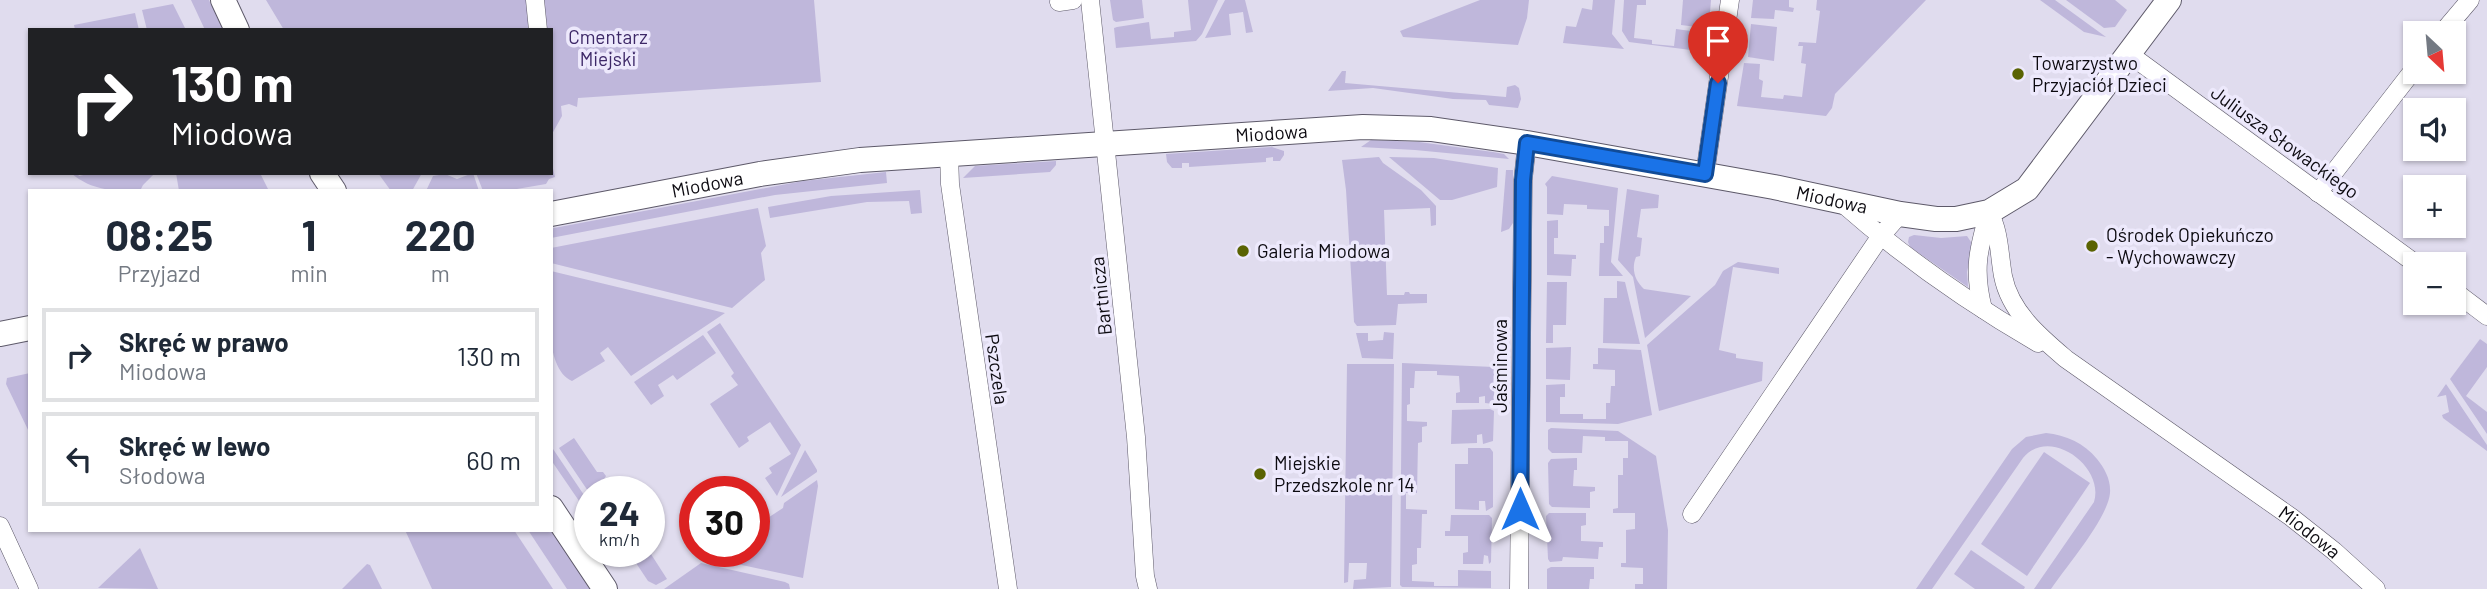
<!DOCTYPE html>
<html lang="pl">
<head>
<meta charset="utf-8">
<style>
	body { margin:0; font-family:Barlow,sans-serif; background:#f2f2f3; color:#1f2937; height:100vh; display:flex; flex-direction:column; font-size:26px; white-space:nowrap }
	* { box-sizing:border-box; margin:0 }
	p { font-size:23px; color:#747a83 }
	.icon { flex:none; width:38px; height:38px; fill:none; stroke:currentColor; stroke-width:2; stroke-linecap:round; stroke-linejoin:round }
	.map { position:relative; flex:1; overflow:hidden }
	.details { position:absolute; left:28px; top:189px; width:525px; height:343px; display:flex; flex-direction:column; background:#fff; border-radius:0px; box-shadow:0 2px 5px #0004 }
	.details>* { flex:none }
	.hud { position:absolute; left:28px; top:28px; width:525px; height:147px; border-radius:0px; box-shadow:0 2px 5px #0004; background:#202124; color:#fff; overflow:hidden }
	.needle { width:46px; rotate:154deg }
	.tools { position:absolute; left:2403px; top:21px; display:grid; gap:14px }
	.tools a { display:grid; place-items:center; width:63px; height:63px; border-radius:0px; background:#fff; box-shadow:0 2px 5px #0004; font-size:35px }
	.speed { position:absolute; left:574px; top:476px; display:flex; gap:14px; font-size:35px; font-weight:700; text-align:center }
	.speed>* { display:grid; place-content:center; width:91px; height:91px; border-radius:50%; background:#fff; box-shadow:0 2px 5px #0004; line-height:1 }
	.speed small { font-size:18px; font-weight:400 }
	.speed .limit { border:10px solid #d22; background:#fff; color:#111 }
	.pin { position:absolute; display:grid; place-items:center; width:60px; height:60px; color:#fff; margin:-72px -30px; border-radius:50% 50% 50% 0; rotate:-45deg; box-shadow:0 0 7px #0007 }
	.pin .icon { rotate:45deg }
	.me { position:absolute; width:77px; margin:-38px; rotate:0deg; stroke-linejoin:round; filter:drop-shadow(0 0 5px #0008) }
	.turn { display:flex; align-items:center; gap:24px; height:147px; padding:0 28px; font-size:32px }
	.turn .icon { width:91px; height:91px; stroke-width:2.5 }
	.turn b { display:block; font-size:49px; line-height:60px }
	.eta { display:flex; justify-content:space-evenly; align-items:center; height:119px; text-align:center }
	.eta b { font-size:42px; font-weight:700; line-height:49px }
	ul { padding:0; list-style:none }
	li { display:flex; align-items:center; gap:21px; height:94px; margin:0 14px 10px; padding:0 14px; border:4px solid #e0e1e3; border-radius:0px }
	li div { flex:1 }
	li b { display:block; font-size:26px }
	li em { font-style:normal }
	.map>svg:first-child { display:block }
</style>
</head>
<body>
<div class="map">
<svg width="2487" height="589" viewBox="0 0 2487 589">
	<rect width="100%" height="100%" fill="#e0dcee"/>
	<g fill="#bfb7db">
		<polygon points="191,0 209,0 223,30 205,30"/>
		<polygon points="266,0 814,0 821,82 578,98 577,107 569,104 561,106 562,116 552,134 551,30 284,30"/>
		<polygon points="1110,0 1142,0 1144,18 1116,22 1113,20"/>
		<polygon points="1188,0 1218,0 1202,34 1196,41 1116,48 1114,28 1117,27 1149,22 1151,39 1174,37 1174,32 1191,30"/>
		<polygon points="1225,0 1245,0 1253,32 1246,33 1243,12 1229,14 1231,35 1205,38"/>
		<polygon points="1480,0 1529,0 1527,18 1518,45 1403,37 1400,31"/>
		<polygon points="1593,0 1615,0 1612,34 1624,49 1563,43 1566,26 1576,27 1582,8 1592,10"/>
		<polygon points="1624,0 1646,0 1646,5 1637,5 1634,38 1652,40 1652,44 1674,46 1676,29 1706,33 1708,36 1706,52 1629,42 1622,31"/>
		<polygon points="1683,0 1711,0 1709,26 1705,28 1681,25"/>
		<polygon points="1753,0 1789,0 1789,7 1794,8 1793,12 1775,10 1774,19 1751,18"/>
		<polygon points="1817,0 1926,0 1835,94 1832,108 1826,116 1737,106 1744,63 1760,64 1759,79 1763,81 1761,97 1783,99 1784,95 1802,97 1806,64 1801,63 1803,46 1798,46 1799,42 1816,43 1820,11 1816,10"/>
		<polygon points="2040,0 2055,0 2106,37 2084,32"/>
		<polygon points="2066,0 2115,0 2127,10 2115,27 2104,28"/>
		<polygon points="173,4 186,30 147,30 142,10"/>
		<polygon points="135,13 139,30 75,30 74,25"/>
		<polygon points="1751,24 1777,27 1774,61 1748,57"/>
		<polygon points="1342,71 1346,71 1345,83 1506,97 1507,87 1515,85 1519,88 1521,99 1518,108 1489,105 1486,100 1453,99 1373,88 1328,91"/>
		<polygon points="1371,140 1419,142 1493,152 1504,154 1509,159 1415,150 1361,147"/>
		<polygon points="1272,147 1284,151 1284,155 1280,161 1273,161 1273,157 1266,158 1266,162 1189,167 1189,163 1182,163 1182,168 1172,168 1167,162 1166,154"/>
		<polygon points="1379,157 1383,163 1421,190 1436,206 1436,225 1431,226 1430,208 1384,210 1387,295 1404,295 1405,292 1409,292 1410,294 1427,294 1427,303 1398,304 1396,325 1357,326 1354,322 1346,190 1342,160"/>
		<polygon points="1389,157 1434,158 1498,168 1497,187 1452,200 1440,200"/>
		<polygon points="551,160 555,177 549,179 546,184 505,191 483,191 476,173 551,173"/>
		<polygon points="1056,161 1056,165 1050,172 963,178 975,166"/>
		<polygon points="1506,170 1513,170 1513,223 1509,229 1501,232"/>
		<polygon points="886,172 887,183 775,195 551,238 551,229 554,228 803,181"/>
		<path d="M71,173H77L79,176L92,173H155L143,185L140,191C114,191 92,191 71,173Z"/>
		<polygon points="176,173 260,173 269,191 179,191"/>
		<polygon points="378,173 422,173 412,191 391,191"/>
		<polygon points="473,173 479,191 426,191 433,176 445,174 457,179"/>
		<polygon points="1552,176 1618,188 1611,262 1623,276 1599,276 1600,243 1604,243 1604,226 1609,226 1609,210 1587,209 1587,205 1564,204 1563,215 1547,214 1547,187 1545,184"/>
		<path d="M1627,189L1659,195L1658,208L1641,209L1637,237L1642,238L1640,256L1636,257C1631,269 1635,281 1644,289L1691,296L1645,338L1633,277L1618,260Z"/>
		<polygon points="920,190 922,213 911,214 909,201 867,202 770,218 768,207 831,196"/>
		<polygon points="758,208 766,246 761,253 765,280 732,308 551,263 551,248"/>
		<polygon points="1558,220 1558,238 1554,238 1554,254 1576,255 1576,259 1572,259 1571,276 1547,275 1547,221"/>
		<polygon points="1914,235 1941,238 1967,236 1973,245 1967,272 1968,287 1910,247 1908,242 1909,237"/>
		<polygon points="1738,262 1779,268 1779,274 1733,267 1719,350 1736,354 1736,358 1763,362 1762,381 1659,411 1647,345 1715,285 1723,271"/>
		<path d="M551,271L725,313L631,376L608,347L600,353L605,361L572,381C542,367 551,299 551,271Z"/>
		<polygon points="1617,281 1625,282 1640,344 1603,343 1604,298 1617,298"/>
		<polygon points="1547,282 1567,282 1566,325 1553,325 1553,343 1546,343"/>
		<polygon points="720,323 801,445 777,496 765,478 772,473 769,468 791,454 770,422 747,437 749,441 739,448 710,404 738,385 731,376 734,373 707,332"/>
		<polygon points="1384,332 1394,333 1393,359 1362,358 1356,333 1368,333 1368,341 1383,340"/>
		<polygon points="703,335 716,353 677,380 673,375 658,385 664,396 651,405 634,382"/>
		<polygon points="2480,339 2487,344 2487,367 2466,396 2487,412 2487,434 2450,379"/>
		<polygon points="1571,347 1570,380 1546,379 1546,348"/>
		<polygon points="1598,348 1641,350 1652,415 1618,424 1546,422 1546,385 1565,384 1565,397 1560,397 1560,414 1583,414 1583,419 1606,419 1606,403 1610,403 1611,386 1615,386 1615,370 1593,369 1593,364 1598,364"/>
		<polygon points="1402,363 1494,367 1494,404 1485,403 1485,396 1479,397 1479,403 1456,403 1456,393 1460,392 1459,376 1437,375 1437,371 1415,371 1414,388 1410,388 1410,404 1407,405 1407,421 1427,422 1427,426 1422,427 1422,442 1418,443 1417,493 1406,493 1406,509 1427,510 1427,514 1422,514 1421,548 1417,548 1417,564 1412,565 1412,581 1434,582 1434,586 1458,586 1458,570 1491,571 1491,588 1402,587 1400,585"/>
		<polygon points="1347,364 1394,364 1391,587 1353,589 1354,580 1366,579 1367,563 1349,563 1348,582 1344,583"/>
		<polygon points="30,373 30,434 6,384 7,378"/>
		<polygon points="2446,384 2487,445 2487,451 2443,418 2442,415 2449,412 2446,395 2437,397"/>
		<polygon points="1490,409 1494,411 1493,441 1483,444 1482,434 1477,435 1477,443 1451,444 1452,410"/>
		<polygon points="1551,428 1618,431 1656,456 1668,530 1667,589 1635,589 1635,584 1643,584 1643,568 1621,567 1621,563 1626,563 1626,530 1635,529 1635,513 1613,513 1613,509 1618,508 1618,475 1623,475 1623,458 1628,458 1628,441 1605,441 1605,437 1583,436 1582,453 1552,453 1548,449 1548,430"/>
		<path d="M2046,433C2066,435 2084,443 2097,459C2105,469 2111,480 2110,493C2108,518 2066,567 2051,589H2034L2094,502C2105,466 2049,426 2023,458L1932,589H1916L2012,449L2026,437Z"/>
		<polygon points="574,438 597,472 603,472 606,476 603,481 610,492 590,492 590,494 559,448"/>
		<polygon points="551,446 590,504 590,517 551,460"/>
		<polygon points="1468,448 1490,448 1493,452 1493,507 1486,511 1485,501 1479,501 1479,510 1455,509 1455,464 1468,464"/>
		<polygon points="805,450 817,470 817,472 781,497"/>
		<polygon points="2044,452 2090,483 2027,576 1981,544"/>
		<polygon points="1577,458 1577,470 1574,470 1573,486 1595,487 1595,491 1590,492 1590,508 1552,507 1549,504 1548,463 1551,459"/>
		<polygon points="817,480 818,486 803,578 709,558 719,551 754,551 754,527 783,508 784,503"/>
		<polygon points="1549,513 1586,513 1586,525 1581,526 1581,541 1603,542 1603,547 1599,547 1598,559 1563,557 1562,561 1550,562 1548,559 1546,516"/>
		<polygon points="1451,515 1489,515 1492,518 1491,562 1489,564 1488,556 1484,555 1483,564 1463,564 1463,553 1468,552 1468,536 1445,536 1445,531 1450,531"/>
		<polygon points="405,530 514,530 553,589 432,589"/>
		<polygon points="528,530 551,530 593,589 567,589"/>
		<polygon points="140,548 158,589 98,588"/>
		<polygon points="1971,550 2025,587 2024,589 1975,589 1954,574"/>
		<polygon points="628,551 649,551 667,579 656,585 648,581"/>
		<polygon points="701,563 785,582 789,584 790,589 664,589"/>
		<polygon points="367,564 370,565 382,589 342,589"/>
		<polygon points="1551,567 1594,567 1594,579 1590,579 1589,589 1547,589 1547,569"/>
	</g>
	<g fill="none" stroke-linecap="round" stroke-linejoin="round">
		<defs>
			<g id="street">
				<polyline points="535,0 538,30"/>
				<polyline points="1090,0 1136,437 1145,576 1148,589"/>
				<polyline points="1059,2 1073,0"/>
				<polyline points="2442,33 2470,0"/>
				<polyline points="2129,54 2416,264"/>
				<polyline points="949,154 950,184 1008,589"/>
				<polyline points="1705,174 1730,0"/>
				<polyline points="2318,193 2415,68"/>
				<path d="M1842,203C1902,256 1969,303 2038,343"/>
				<path id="s1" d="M1989,212C2000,233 1999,254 2003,276C2010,312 2040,337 2066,359L2291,517L2334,551L2376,589"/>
				<polyline points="2454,291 2487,316"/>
				<path d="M1983,309C1973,270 1978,250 1989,212"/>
				<polyline points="1692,514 1880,237 1900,214"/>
				<polyline points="0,526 29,589"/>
				<polyline points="1519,589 1523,180 1527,143"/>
			</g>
			<g id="secondary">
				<polyline points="223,0 237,30"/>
				<polyline points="322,173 334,191"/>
				<path id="s2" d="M551,214L760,174L860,160L1363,127L1431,129L1527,143L1774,187L1900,214L1936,219H1956L1989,212L2027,189L2169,0"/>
				<polyline points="0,334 30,328"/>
				<polyline points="551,508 605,589"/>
			</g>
		</defs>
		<use href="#street" stroke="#5d5969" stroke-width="19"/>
		<use href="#secondary" stroke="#5d5969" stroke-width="26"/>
		<use href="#street" stroke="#fff" stroke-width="18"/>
		<use href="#secondary" stroke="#fff" stroke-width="24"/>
	</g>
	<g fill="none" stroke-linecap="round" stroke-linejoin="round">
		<defs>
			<polyline id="route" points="1520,509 1523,180 1527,143 1705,174 1718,83"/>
		</defs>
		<use href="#route" stroke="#114b97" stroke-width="18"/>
		<use href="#route" stroke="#1a73e8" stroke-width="12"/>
	</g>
	<g fill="#5a6302" stroke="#ede9fc" stroke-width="2.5">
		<circle cx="2018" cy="74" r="7"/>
		<circle cx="2092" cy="246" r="7"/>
		<circle cx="1243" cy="251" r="7"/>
		<circle cx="1260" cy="474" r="7"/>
	</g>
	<g text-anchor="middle" stroke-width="7" stroke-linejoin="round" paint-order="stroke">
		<g font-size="19" fill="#3d2867" stroke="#ede9fc">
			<text x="608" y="44">Cmentarz<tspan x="608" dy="22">Miejski</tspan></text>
		</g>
		<g font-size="19" fill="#0c0a10" stroke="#ede9fc" text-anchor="start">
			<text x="2032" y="70">Towarzystwo<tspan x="2032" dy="22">Przyjaciół Dzieci</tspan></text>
			<text x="2106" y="242">Ośrodek Opiekuńczo<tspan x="2106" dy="22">- Wychowawczy</tspan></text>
			<text x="1257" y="258">Galeria Miodowa</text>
			<text x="1274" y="470">Miejskie<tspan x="1274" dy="22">Przedszkole nr 14</tspan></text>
		</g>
		<g font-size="19" fill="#0c0a10" stroke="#ede9fc">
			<text dy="7" stroke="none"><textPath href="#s2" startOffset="726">Miodowa</textPath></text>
			<text transform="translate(2285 142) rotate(36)" y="7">Juliusza Słowackiego</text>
			<text dy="7" stroke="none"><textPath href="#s2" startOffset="159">Miodowa</textPath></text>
			<text dy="7" stroke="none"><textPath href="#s2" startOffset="1293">Miodowa</textPath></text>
			<text transform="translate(1101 296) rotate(-96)" y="7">Bartnicza</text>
			<text transform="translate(1500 366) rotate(-90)" y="7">Jaśminowa</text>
			<text transform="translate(997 369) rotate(82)" y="7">Pszczela</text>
			<text dy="7" stroke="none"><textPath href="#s1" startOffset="471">Miodowa</textPath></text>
		</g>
	</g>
</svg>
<div class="tools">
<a><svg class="needle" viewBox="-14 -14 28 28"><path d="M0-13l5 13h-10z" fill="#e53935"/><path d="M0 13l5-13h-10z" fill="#747a83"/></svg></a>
<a><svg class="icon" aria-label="sound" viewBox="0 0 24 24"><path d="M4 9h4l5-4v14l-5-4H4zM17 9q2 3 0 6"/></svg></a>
<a>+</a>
<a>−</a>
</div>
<div class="speed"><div>24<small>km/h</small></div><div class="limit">30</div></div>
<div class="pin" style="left:1718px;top:83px;background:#d93025"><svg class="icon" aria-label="arrive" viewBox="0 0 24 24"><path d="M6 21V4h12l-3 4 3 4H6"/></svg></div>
<svg class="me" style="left:1520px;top:509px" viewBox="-20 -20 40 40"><path d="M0-17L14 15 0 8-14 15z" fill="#1a73e8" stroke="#fff" stroke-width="4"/></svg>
<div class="hud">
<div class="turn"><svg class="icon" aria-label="right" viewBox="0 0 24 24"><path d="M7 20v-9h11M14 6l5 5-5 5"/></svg><div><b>130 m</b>Miodowa</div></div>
</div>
<section class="details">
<div class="eta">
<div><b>08:25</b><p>Przyjazd</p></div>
<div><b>1</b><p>min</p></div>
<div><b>220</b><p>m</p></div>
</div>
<ul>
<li><svg class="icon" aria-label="right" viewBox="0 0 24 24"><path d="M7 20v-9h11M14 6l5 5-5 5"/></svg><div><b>Skręć w prawo</b><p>Miodowa</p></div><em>130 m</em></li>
<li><svg class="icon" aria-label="left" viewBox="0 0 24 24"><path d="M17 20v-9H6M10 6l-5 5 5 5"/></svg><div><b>Skręć w lewo</b><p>Słodowa</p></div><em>60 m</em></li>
</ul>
</section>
</div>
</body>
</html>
